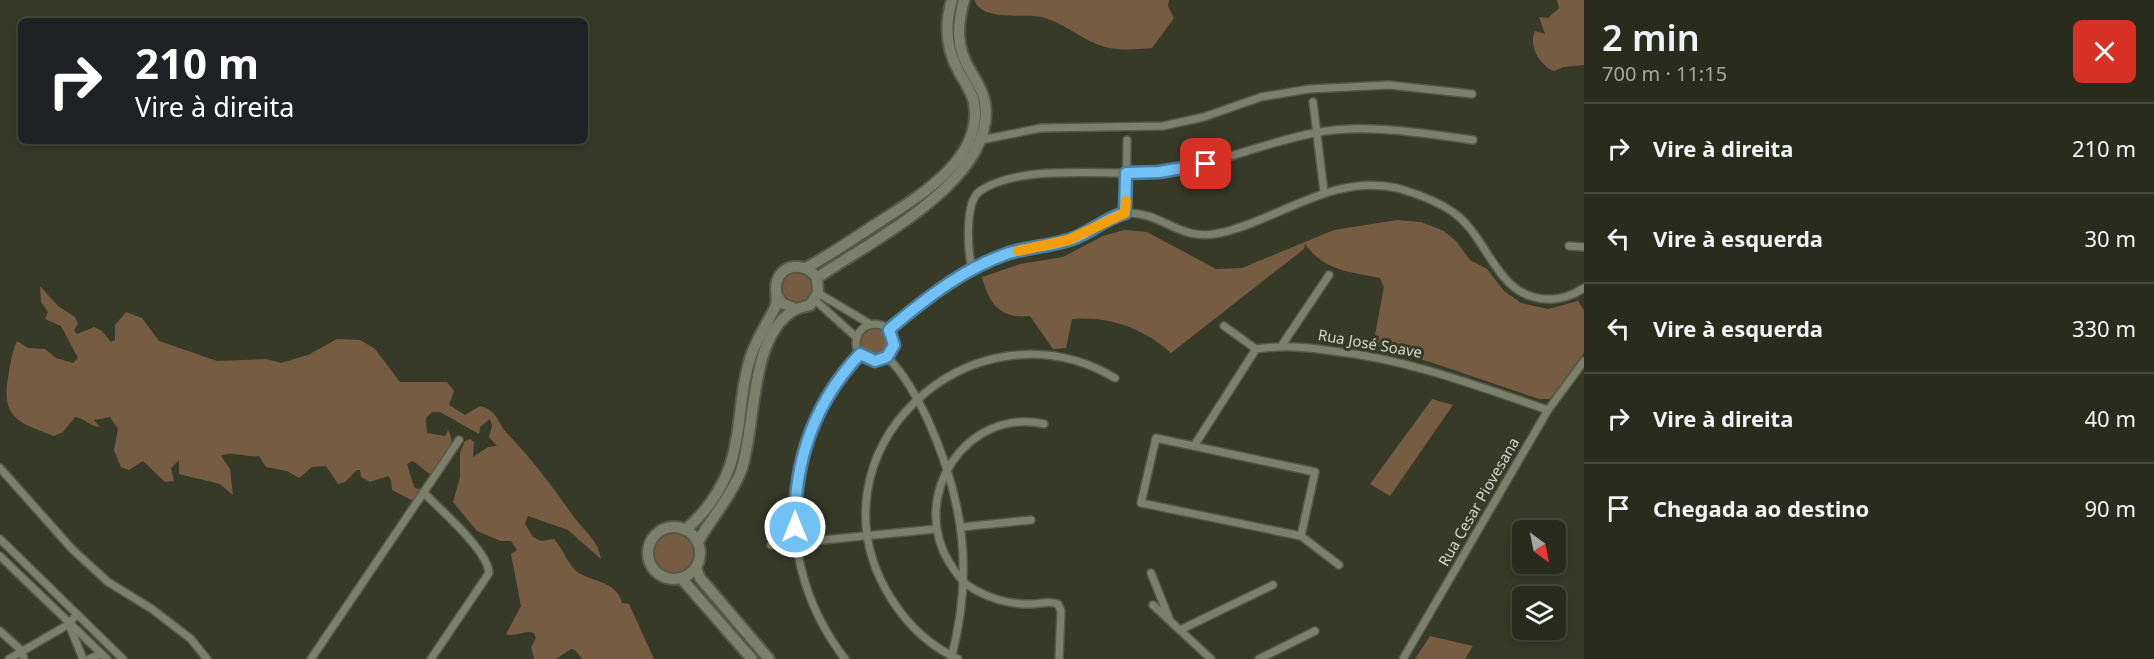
<!DOCTYPE html>
<html lang="pt">
<head>
<meta charset="utf-8">
<style>
	body { margin:0; font-family:"Noto Sans",sans-serif; background:#313426; color:#f1f3f6; height:100vh; display:flex; flex-direction:column; font-size:22px; white-space:nowrap }
	* { box-sizing:border-box; margin:0 }
	p { font-size:20px; color:#a5a7a4 }
	.icon { flex:none; width:33px; height:33px; fill:none; stroke:currentColor; stroke-width:2; stroke-linecap:round; stroke-linejoin:round }
	.map { position:relative; flex:1; overflow:hidden }
	.panel { display:flex; flex-direction:column; background:#292c1d; width:570px }
	.panel>* { flex:none }
	.top-card { position:absolute; left:18px; top:18px; width:570px; height:126px; border-radius:9px; box-shadow:0 3px 9px #0003,0 0 0 2px #45483b; background:#202124; color:#fff; overflow:hidden }
	.needle { width:39px; rotate:148deg }
	.tools { position:absolute; left:1512px; top:520px; display:grid; gap:12px }
	.tools a { display:grid; place-items:center; width:54px; height:54px; border-radius:9px; background:#292c1d; box-shadow:0 3px 9px #0003,0 0 0 2px #45483b; font-size:30px }
	.pin { position:absolute; display:grid; place-items:center; width:51px; height:51px; color:#fff; margin:-26px; border-radius:12px; box-shadow:0 3px 9px #0006 }
	.me { position:absolute; width:66px; margin:-33px; rotate:0deg; stroke-linejoin:round; filter:drop-shadow(0 0 4px #0008) }
	.turn { display:flex; align-items:center; gap:21px; height:126px; padding:0 18px; font-size:27px }
	.turn .icon { width:78px; height:78px; stroke-width:2.5 }
	.turn b { display:block; font-size:42px; line-height:51px }
	.round { display:grid; place-items:center; flex:none; width:63px; height:63px; border-radius:9px; background:#313426 }
	.headline { display:flex; align-items:center; justify-content:space-between; height:102px; padding:0 18px }
	h1 { font-size:36px; font-weight:600; line-height:45px }
	ul { padding:0; list-style:none }
	li { display:flex; align-items:center; gap:18px; height:90px; padding:0 18px; border-top:2px solid #45483b }
	li div { flex:1 }
	li b { display:block; font-size:22px }
	li em { font-style:normal }
	main { display:flex; flex:1; min-height:0 }
	.map>svg:first-child { display:block }
</style>
</head>
<body>
<main>
<div class="map">
<svg width="1584" height="659" viewBox="0 0 1584 659">
	<rect width="100%" height="100%" fill="#373a27"/>
	<g fill="#775c44">
		<path d="M974,0H1169L1168,6L1174,18L1152,48C1136,49 1121,51 1105,47C1083,41 1065,23 1042,17C1022,13 983,22 974,0Z"/>
		<path d="M1557,0H1584V65L1563,67L1554,71C1540,66 1528,45 1535,31L1545,34L1539,17L1548,18L1559,8Z"/>
		<path d="M1397,220L1421,222L1444,231L1456,241L1470,260L1487,269L1504,291L1521,303L1548,309L1578,301L1584,310V353L1558,391L1549,399H1539L1430,362L1373,346L1384,287L1380,278C1348,271 1326,272 1305,244L1304,249L1171,353C1143,328 1109,316 1072,319L1066,348L1053,349L1030,316C999,319 989,303 982,277L1020,264L1063,257L1103,236L1124,230L1147,232L1216,269L1242,268L1334,230Z"/>
		<circle cx="798" cy="288" r="17"/>
		<path d="M40,286L58,306L75,317L78,324L74,330L77,334L94,327L102,331L111,342L115,340V325L126,312L142,318L159,341L217,361L266,359L281,363L308,355L337,339L360,340L375,349L400,382H447L454,391L449,405L465,415L480,406C485,407 489,409 492,412C498,417 500,425 505,431C532,459 552,486 574,517C585,532 598,540 601,559L568,530L528,516L525,524L533,537L541,541L554,539C563,549 567,562 576,571C588,581 618,581 622,603L629,604L654,659H582L575,650L571,649L556,659H534L531,647L536,638L534,633C524,629 516,638 506,634L521,606L511,554L517,550L511,541H501L477,531L453,502L460,477V452L465,441L470,439L474,442L473,457L488,447L497,446L489,437L492,426L490,419L480,427L479,434L440,412H432L426,418L427,433L445,436L448,430C457,443 450,480 431,474C425,472 419,464 412,461L407,464L414,487L418,489L426,487L417,503L392,490L391,480L388,476L370,482L361,477L360,470H357L345,482L338,484L326,466L312,467L299,478L287,471L266,467L259,456C246,458 232,450 221,456L230,469L233,495L220,484L179,474V460L171,468L174,481L165,482L143,461L129,470L121,467L114,450L118,429L110,417L94,420L100,427C90,427 85,418 75,417L63,432L54,436C20,423 1,419 8,378C10,366 12,351 17,341L28,348L45,349L56,358L73,363L78,358L61,326L45,319L48,312L41,302Z"/>
		<circle cx="875" cy="343" r="15"/>
		<polygon points="1432,399 1453,405 1390,496 1370,484"/>
		<circle cx="674" cy="553" r="20"/>
		<polygon points="1430,636 1473,646 1465,659 1415,659"/>
	</g>
	<g fill="none" stroke-linecap="round" stroke-linejoin="round">
		<defs>
			<g id="street">
				<polyline points="1313,102 1324,192"/>
				<polyline points="981,140 1041,128 1163,126 1204,117 1261,97 1309,89 1389,85 1472,94"/>
				<polyline points="1126,213 1127,140"/>
				<polyline points="1569,246 1584,247"/>
				<path d="M972,269C968,252 964,202 980,191C1023,162 1110,177 1160,172C1213,166 1262,143 1314,133C1365,123 1421,133 1473,140"/>
				<polyline points="818,293 870,324"/>
				<polyline points="815,300 857,338"/>
				<circle cx="875" cy="343" r="19"/>
				<path d="M1224,326L1256,349C1284,345 1305,347 1333,351C1410,360 1475,385 1548,410"/>
				<path d="M889,330C922,293 981,261 1028,248C1044,244 1061,243 1076,237C1094,230 1109,213 1129,213C1164,213 1179,242 1220,233C1279,220 1333,173 1397,188C1418,194 1441,202 1458,216C1490,243 1498,297 1546,299C1561,300 1572,296 1584,288"/>
				<polyline points="1282,345 1329,275"/>
				<path d="M887,357C904,373 917,398 927,418C964,499 974,573 951,659"/>
				<path d="M1044,424C966,407 909,496 949,562C954,570 959,578 966,584C984,597 1009,605 1031,604C1040,604 1049,600 1058,604L1061,611L1059,659"/>
				<polyline points="1194,446 1256,349"/>
				<polyline points="0,468 72,549 108,582 152,609 191,639 207,659"/>
				<path d="M425,494C442,511 488,551 489,573L431,659"/>
				<polyline points="962,527 1031,520"/>
				<polyline points="1301,536 1315,472 1156,438 1141,503 1301,536 1339,565"/>
				<polyline points="0,539 123,659"/>
				<polyline points="771,545 936,529"/>
				<polyline points="0,556 107,659"/>
				<polyline points="1151,573 1169,618"/>
				<polyline points="1153,605 1211,659"/>
				<polyline points="70,627 83,659"/>
				<polyline points="1180,630 1273,585"/>
				<polyline points="0,631 22,651 24,659"/>
				<polyline points="9,659 69,624 76,615"/>
				<polyline points="89,659 101,654"/>
				<polyline points="311,659 459,440"/>
				<path d="M845,659C773,565 778,440 860,354"/>
				<path d="M958,659C930,646 908,625 892,600C799,454 971,293 1115,378"/>
				<polyline points="1259,659 1315,631"/>
				<polyline points="1403,659 1548,410 1584,361"/>
			</g>
			<g id="secondary">
				<path d="M806,268C830,255 853,239 876,224C915,199 984,160 974,103C972,92 966,84 960,74C946,50 944,26 952,0"/>
				<path d="M817,278C870,241 997,180 985,103C983,90 976,81 970,70C956,47 957,25 964,0"/>
				<circle cx="674" cy="553" r="26"/>
				<path d="M685,530C705,514 721,490 730,466C741,434 739,399 748,366C753,345 765,327 775,308C779,298 774,290 777,281C784,261 807,264 817,278L818,293L810,305L796,309L782,303L778,297"/>
				<path d="M698,542C711,518 731,497 741,471C757,425 748,335 796,309"/>
				<polyline points="696,568 700,578 769,659"/>
				<polyline points="681,578 752,659"/>
			</g>
		</defs>
		<use href="#street" stroke="#555747" stroke-width="10"/>
		<use href="#secondary" stroke="#555747" stroke-width="14"/>
		<use href="#street" stroke="#7c7f6a" stroke-width="7"/>
		<use href="#secondary" stroke="#7c7f6a" stroke-width="10"/>
	</g>
	<g fill="none" stroke-linecap="round" stroke-linejoin="round">
		<defs>
			<path id="route" d="M795,527C794,460 814,403 860,354L875,361L887,357L894,345L889,330L893,326C929,296 965,268 1009,253C1030,247 1052,246 1072,239C1091,232 1106,218 1125,213L1126,173L1159,172L1206,164"/>
		</defs>
		<use href="#route" stroke="#4a7d9f" stroke-width="15"/>
		<use href="#route" stroke="#72c1f5" stroke-width="10"/>
		<polyline stroke="#f59e0b" stroke-width="10" points="1018,251 1068,240 1125,213 1126,201"/>
	</g>
	<g text-anchor="middle" stroke-width="6" stroke-linejoin="round" paint-order="stroke">
		<g font-size="15" fill="#d4d6ca" stroke="#373a27">
			<text transform="translate(1370 344) rotate(10)" y="5">Rua José Soave</text>
			<text transform="translate(1479 502) rotate(-60)" y="5">Rua Cesar Piovesana</text>
		</g>
	</g>
</svg>
<div class="tools">
<a><svg class="needle" viewBox="-14 -14 28 28"><path d="M0-13l5 13h-10z" fill="#e53935"/><path d="M0 13l5-13h-10z" fill="#a5a7a4"/></svg></a>
<a><svg class="icon" aria-label="layers" viewBox="0 0 24 24"><path d="M12 4l9 5-9 5-9-5zM3 14l9 5 9-5"/></svg></a>
</div>
<div class="pin" style="left:1206px;top:164px;background:#d93025"><svg class="icon" aria-label="arrive" viewBox="0 0 24 24"><path d="M6 21V4h12l-3 4 3 4H6"/></svg></div>
<svg class="me" style="left:795px;top:527px" viewBox="-20 -20 40 40"><circle r="17" fill="#72c1f5" stroke="#fff" stroke-width="3"/><path d="M0-11L8 9 0 5-8 9z" fill="#fff"/></svg>
<div class="top-card">
<div class="turn"><svg class="icon" aria-label="right" viewBox="0 0 24 24"><path d="M7 20v-9h11M14 6l5 5-5 5"/></svg><div><b>210 m</b>Vire à direita</div></div>
</div>
</div>
<section class="panel">
<div class="headline"><div><h1>2 min</h1><p>700 m · 11:15</p></div><a class="round" style="background:#d93025;color:#fff"><svg class="icon" aria-label="close" viewBox="0 0 24 24"><path d="M6 6l12 12M18 6L6 18"/></svg></a></div>
<ul>
<li><svg class="icon" aria-label="right" viewBox="0 0 24 24"><path d="M7 20v-9h11M14 6l5 5-5 5"/></svg><div><b>Vire à direita</b></div><em>210 m</em></li>
<li><svg class="icon" aria-label="left" viewBox="0 0 24 24"><path d="M17 20v-9H6M10 6l-5 5 5 5"/></svg><div><b>Vire à esquerda</b></div><em>30 m</em></li>
<li><svg class="icon" aria-label="left" viewBox="0 0 24 24"><path d="M17 20v-9H6M10 6l-5 5 5 5"/></svg><div><b>Vire à esquerda</b></div><em>330 m</em></li>
<li><svg class="icon" aria-label="right" viewBox="0 0 24 24"><path d="M7 20v-9h11M14 6l5 5-5 5"/></svg><div><b>Vire à direita</b></div><em>40 m</em></li>
<li><svg class="icon" aria-label="arrive" viewBox="0 0 24 24"><path d="M6 21V4h12l-3 4 3 4H6"/></svg><div><b>Chegada ao destino</b></div><em>90 m</em></li>
</ul>
</section>
</main>
</body>
</html>
